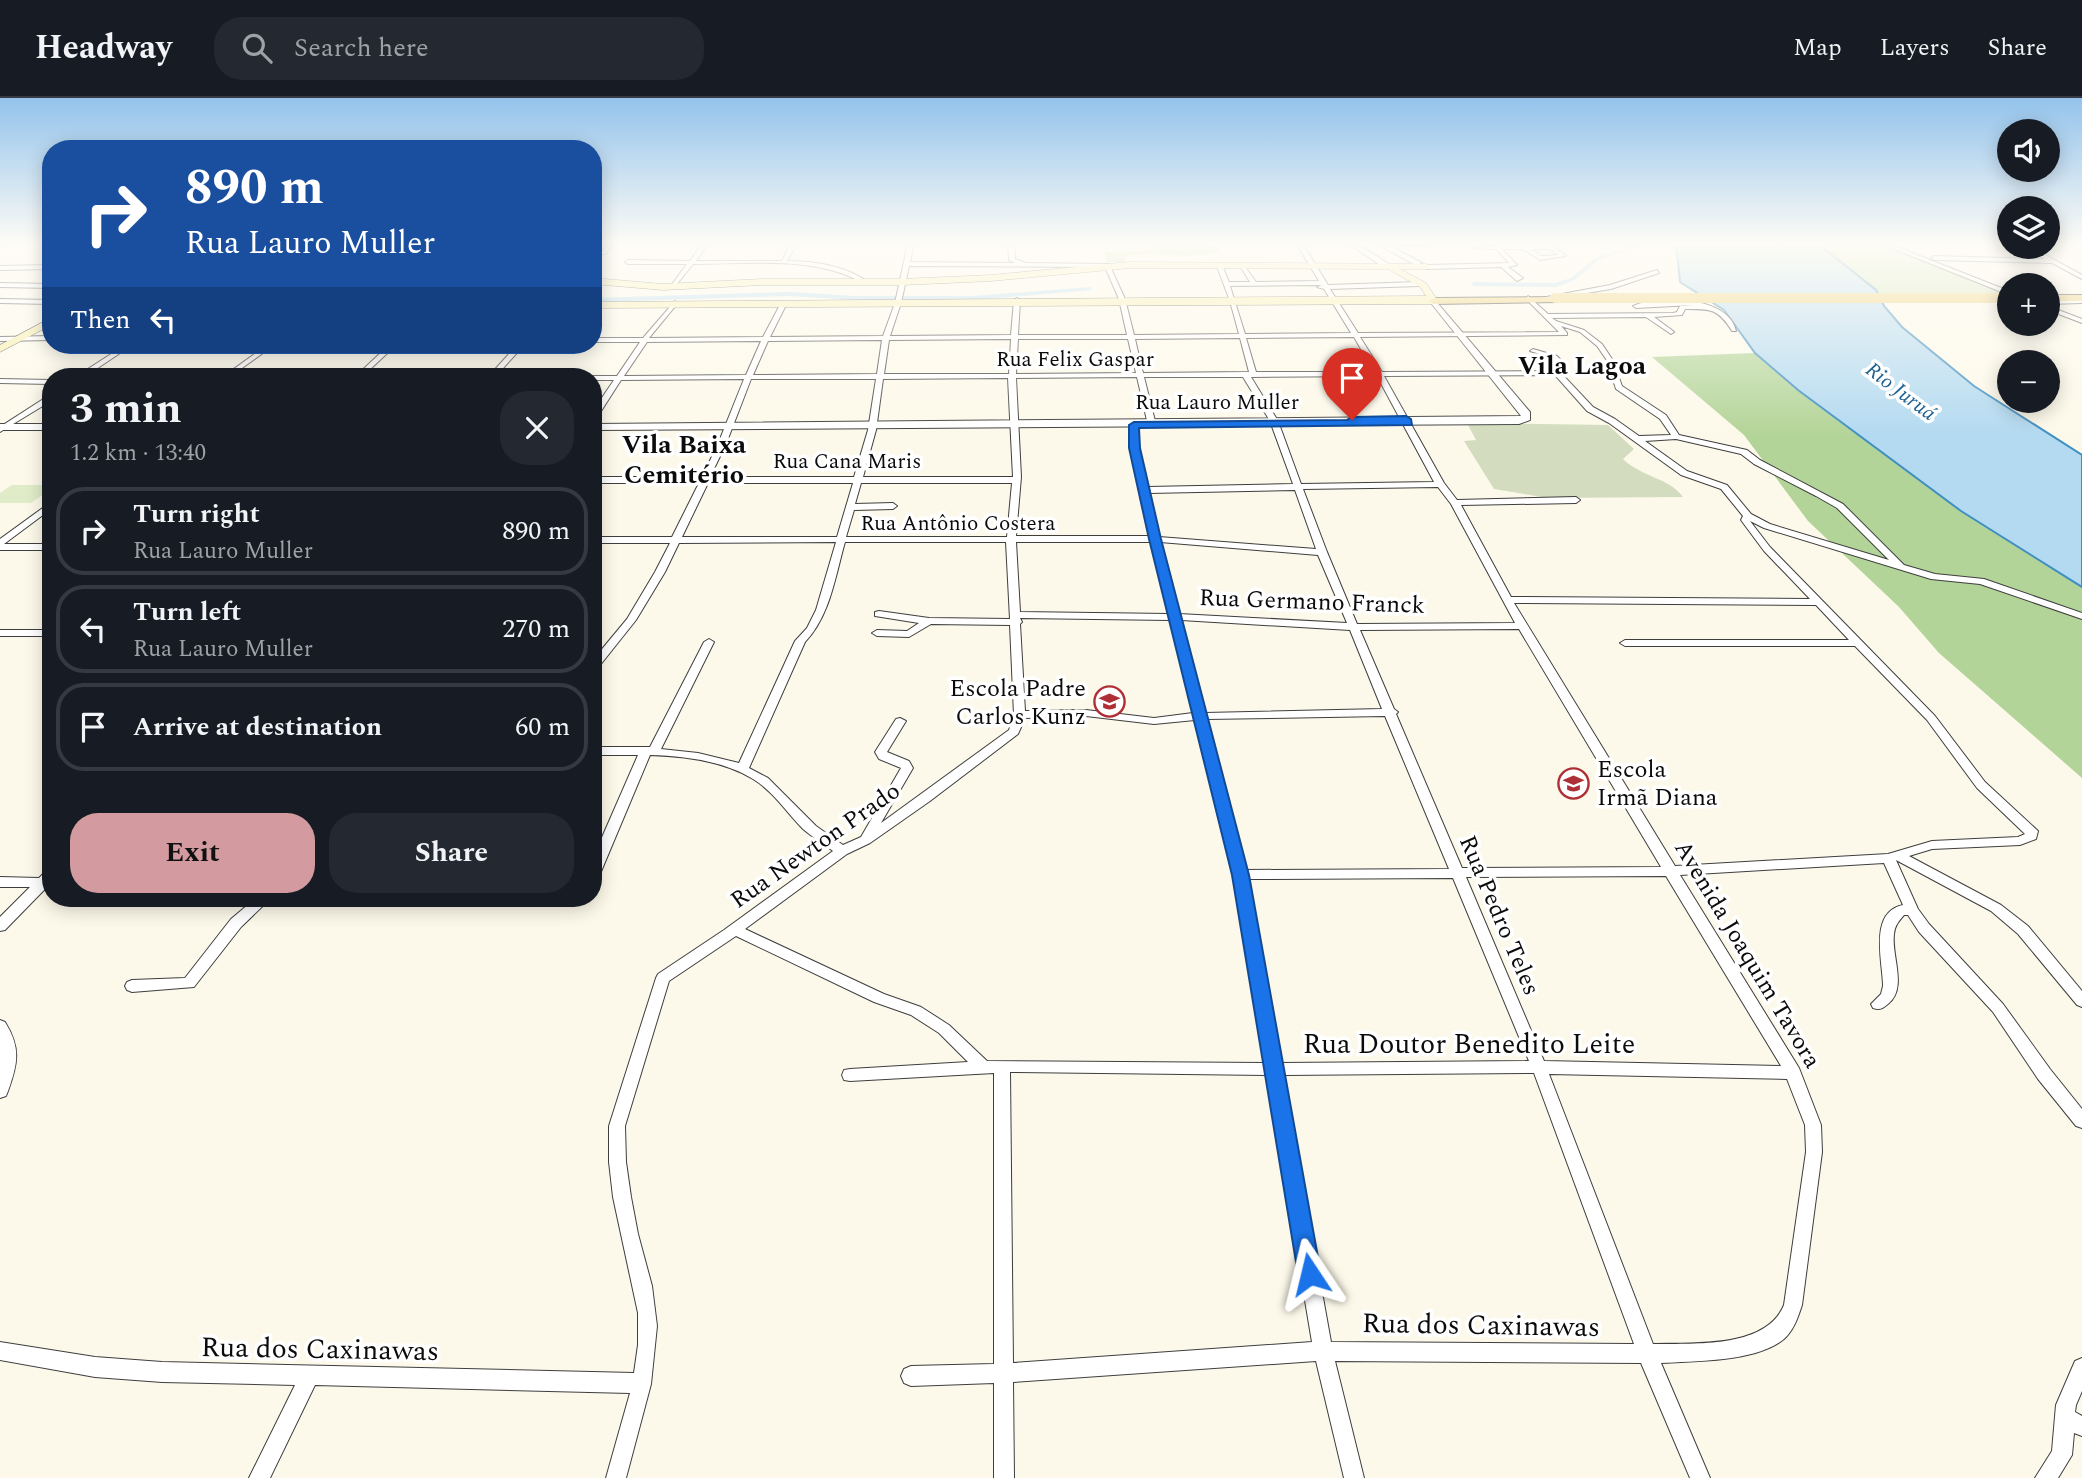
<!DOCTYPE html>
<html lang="en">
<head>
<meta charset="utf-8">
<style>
	body { margin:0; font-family:Spectral,serif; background:#242831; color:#f1f3f6; height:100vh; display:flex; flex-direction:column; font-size:26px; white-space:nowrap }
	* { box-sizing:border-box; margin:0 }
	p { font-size:23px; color:#9ea1a6 }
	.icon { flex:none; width:38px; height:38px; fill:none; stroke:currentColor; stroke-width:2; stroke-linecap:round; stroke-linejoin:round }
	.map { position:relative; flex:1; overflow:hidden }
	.details { position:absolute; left:42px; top:270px; width:560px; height:539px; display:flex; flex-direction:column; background:#171b24; border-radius:28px; box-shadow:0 4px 18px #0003 }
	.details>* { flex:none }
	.guide { position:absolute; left:42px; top:42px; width:560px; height:214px; border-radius:28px; box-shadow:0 4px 18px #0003; background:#1a4fa0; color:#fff; overflow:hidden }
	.buttons { position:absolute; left:1997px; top:21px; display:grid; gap:14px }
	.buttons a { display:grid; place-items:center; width:63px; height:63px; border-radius:50%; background:#171b24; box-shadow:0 4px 18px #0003; font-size:35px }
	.pin { position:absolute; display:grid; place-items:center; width:60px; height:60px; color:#fff; margin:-72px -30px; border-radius:50% 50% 50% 0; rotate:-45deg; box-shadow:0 0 7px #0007 }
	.pin .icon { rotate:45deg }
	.me { position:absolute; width:77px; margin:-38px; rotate:350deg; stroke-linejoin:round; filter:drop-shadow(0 0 5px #0008) }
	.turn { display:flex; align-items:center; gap:24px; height:147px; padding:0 28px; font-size:32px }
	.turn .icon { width:91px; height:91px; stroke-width:2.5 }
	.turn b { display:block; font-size:49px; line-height:60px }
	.then { display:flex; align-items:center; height:66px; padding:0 28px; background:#0003; gap:14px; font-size:26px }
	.round { display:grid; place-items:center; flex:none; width:74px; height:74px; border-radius:28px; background:#242831 }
	.headline { display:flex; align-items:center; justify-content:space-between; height:119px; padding:0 28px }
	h1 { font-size:42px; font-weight:700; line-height:52px }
	.action { display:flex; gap:14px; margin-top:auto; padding:14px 28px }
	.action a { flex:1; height:80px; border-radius:28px; background:#d39ba0; color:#111; font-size:28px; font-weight:700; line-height:80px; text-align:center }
	.action a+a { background:#242831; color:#f1f3f6 }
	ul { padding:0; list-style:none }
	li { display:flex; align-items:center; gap:21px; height:88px; margin:0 14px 10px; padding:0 14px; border:4px solid #363941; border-radius:28px }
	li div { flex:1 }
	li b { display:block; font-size:26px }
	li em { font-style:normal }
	header { display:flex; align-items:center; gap:42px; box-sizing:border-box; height:98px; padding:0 35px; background:#171b24; border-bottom:2px solid #363941 }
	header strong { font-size:33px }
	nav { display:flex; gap:38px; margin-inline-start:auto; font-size:24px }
	.search { width:490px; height:63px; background:#242831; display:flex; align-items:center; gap:18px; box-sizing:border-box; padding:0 24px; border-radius:28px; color:#9ea1a6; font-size:26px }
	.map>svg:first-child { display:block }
</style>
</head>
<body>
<header>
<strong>Headway</strong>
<div class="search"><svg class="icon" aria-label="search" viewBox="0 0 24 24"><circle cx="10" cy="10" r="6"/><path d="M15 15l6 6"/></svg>Search here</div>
<nav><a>Map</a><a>Layers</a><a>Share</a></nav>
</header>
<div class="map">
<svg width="2082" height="1380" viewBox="0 0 2082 1380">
	<rect width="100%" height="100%" fill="#fdf9ea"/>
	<polygon fill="#cfe4b7" points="1817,145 1881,145 2009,198 1879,198 1876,192"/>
	<g fill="#b3d498">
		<path d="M1181,145L1209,146L1221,152C1190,165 1156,150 1124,159L1125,164H1107L1105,154L1155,152L1153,146Z"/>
		<polygon points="1755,255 1798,292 1961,413 2082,489 2082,680 1939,555 1899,509 1808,423 1744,337 1652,259"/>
	</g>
	<path fill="#d3dcbe" d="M1467,325L1608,327L1634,351L1623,361C1641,379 1670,380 1683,399L1548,400L1494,391L1464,343L1476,342Z"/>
	<polygon fill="#e0ecc8" points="12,387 51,387 51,391 31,405 0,405 0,395"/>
	<polygon fill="#b3daf1" stroke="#408fc2" stroke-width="2" points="1676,145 1817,145 1876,192 1884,208 1902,229 1974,288 2082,357 2082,489 1961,413 1798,292 1755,255 1724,212 1680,184"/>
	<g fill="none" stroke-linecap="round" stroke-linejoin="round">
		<g fill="#b3daf1" fill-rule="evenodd">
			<polygon points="1641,145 1647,145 1599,162 1575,182 1556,189 1474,188 1471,186 1474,184 1555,185 1571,180 1595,160"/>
			<polygon points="1090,189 1092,192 973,202 855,202 790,198 593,204 593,200 790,194 855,198 973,198"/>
		</g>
		<defs>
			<g id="minor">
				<polygon points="608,145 614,145 605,156 601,156"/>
				<path d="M703,145H709L696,163H782L791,145H797L787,163C814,163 848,168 869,185L864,186C818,157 746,166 693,166L673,191L670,189L687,166H628L625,164L628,162L690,163Z"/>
				<path d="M908,145H914L910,164L1015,165L1009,162L1008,145H1014L1015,161L1026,165L1109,166L1125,201L1134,237L1239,236L1230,203L1216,166L1221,165L1229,184H1250L1240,168L1243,166L1256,184L1319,183L1296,145H1302L1328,187L1419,184L1422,186L1419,188L1330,191L1358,235L1559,234L1526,201L1528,198L1548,216L1673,215L1677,214L1680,208L1693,207L1636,210L1633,208C1659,197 1729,198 1736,233H1732C1718,210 1710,211 1685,211L1682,217L1654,219L1673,233L1674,234L1671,236L1646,219L1552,220L1556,223L1584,232L1602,246L1612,261L1622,288L1666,317L1679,337L1747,352L1760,362L1843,406L1904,467L1935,476L1984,481L2082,515V521L1980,486L1931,481L1764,430L1750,423L1770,449L1935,618L1985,684L2038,733L2036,741L2020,747L1932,751L1909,758L2001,807L2028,828L2082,893V909L2077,907L2018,836L1991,813L1896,762L1918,811L1929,826L2003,906L2050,971L2082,1011V1030L2076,1028L2038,981L1993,914L1919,834L1908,817H1904C1899,823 1895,827 1894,836C1891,858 1908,890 1888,906C1882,911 1880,912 1873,910L1871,906L1881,896L1883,888C1883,865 1868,814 1903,807L1884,765L1680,777L1799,970L1821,1027L1822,1054L1802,1207C1798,1219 1794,1232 1784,1241C1756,1264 1695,1263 1661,1265L1710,1380H1690L1641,1265L1335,1263L1364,1380H1344L1316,1263L1013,1284L1014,1380H994V1285L911,1288L904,1285L901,1278L904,1271L911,1268L994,1266V975L850,983L844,982L842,977L844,972L850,971L968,964L939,935L911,917L874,904L736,838L669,883L625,1028L626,1064L631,1099L638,1136L652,1188L657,1228L651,1286L626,1380H606L630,1295L315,1287L270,1380H249L295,1287L162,1284L95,1279L0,1262V1244L95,1259L162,1264L634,1275L638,1247V1215L613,1099L609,1064V1028L656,880L658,876L724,832L833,753C823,745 812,739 803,731C787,715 773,693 753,681C724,663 685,658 650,657L600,776L593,780V760L638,657H593V649H650L704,544L709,541L714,544L661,651L698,655L739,665L795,543L807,530L816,512L836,444L679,445L665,474L636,522L597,571L593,572V562L627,521L655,474L670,445H593V439H672L699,385H593V379H702L718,346L744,281L621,282L596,321H593V313L614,282H593V278H591H617L640,244H593V240H643L675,203L677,206L649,240L763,239L781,205L784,203L787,205L770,239L883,238L895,205ZM909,168L1105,169L1119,201L1127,237H1018L1020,202L1017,200L1014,202L1011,237L890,238L901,205ZM1322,187L1317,189L1324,191L1351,235L1245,236L1230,188ZM1561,228L1580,234L1597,248L1606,261L1616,291L1660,321L1671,337L1639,338L1615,321L1593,309L1561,275L1568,269L1557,258L1533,251L1530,253L1553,260L1560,269L1555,273L1382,274L1360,239L1567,237V235ZM1354,239L1374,274H1256L1246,240ZM1240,240L1249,274L1143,275L1135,241ZM1011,241L1009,276H884L889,242ZM1018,241H1128L1136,275L1016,276ZM882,242L877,276L753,277L768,243ZM761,243L746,277L624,278L647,244ZM1555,277L1587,313L1609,325L1681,377L1721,391L1743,418L1741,422L1764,453L1810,501L1511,499L1461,407L1576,405L1580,402L1576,399L1457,402L1444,385L1384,278ZM1377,278L1434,384L1301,386L1278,323L1251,279ZM1137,279L1148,327L1152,329L1156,327L1144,279H1243L1270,323L1293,386L1148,389L1139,350L1138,324L1134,322L1130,324L1131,350L1150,438H1016L1021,379L1016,280ZM1008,280L1013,379H863L876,332L883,281ZM751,281H876L868,332L854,379H710L726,346ZM1676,341L1741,356L1754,366L1816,398L1837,410L1889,462L1770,426L1751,416L1727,387L1687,373L1645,343ZM708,385H853L837,439H682ZM861,385H1012L1007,439H846L854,412L893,411L897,408L893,405L855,406ZM1438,389L1451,406L1515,525L1357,526L1327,454L1303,391ZM1295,392L1316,451L1159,439L1149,395ZM845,444H1006L1010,521L929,520L879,513L875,514V518L919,525L907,533L877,532L872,535L877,538L909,539L931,526L1010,527L1014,617L1009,632L881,725L913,670L909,663L887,654L906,623L900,620L896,621L875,654L879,661L901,670L861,739L843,747L816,728L768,680L749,670L805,544C830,518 835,479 845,444ZM1016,444H1151L1169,516L1020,514ZM1160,444L1318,457L1347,525L1179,516ZM1514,505L1816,507L1849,542H1625L1620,545L1625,548H1855L1927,622L1977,690L2025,736L2018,739L1932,743L1888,756L1675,768ZM1020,520L1170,522L1193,615L1154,620L1086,612L1025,613L1020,526L1022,524ZM1181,522L1350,532L1382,611L1205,615ZM1519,531L1661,769L1462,770L1396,616L1398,614L1394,611L1360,532ZM1086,618L1154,626L1195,622L1233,777L1265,965L987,963L949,927L921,909L884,896L745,831L847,756L870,745L930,703L1018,636L1025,620ZM1385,618L1449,771L1245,772L1206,621ZM1666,778L1781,968L1544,963L1466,779ZM1453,780L1529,963L1281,965L1247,781ZM1010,974L1267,977L1312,1244L1013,1265ZM1534,975L1634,1246L1331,1244L1283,977ZM1549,976L1787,981L1805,1027L1806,1054L1784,1207C1766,1251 1693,1245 1653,1246Z"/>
				<polygon points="1385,145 1430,145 1427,147 1388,147"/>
				<path d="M1543,145H1549L1566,158L1540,162L1523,151H1502L1517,167L1508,169L1523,180L1517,183L1501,169L1427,171L1424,169L1427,167L1509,165L1496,151L1473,150L1497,147H1546ZM1531,151H1550L1558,157L1541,158Z"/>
				<polygon points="1879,145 1887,145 2009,193 2009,197"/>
				<polygon points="2024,149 2031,149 2082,177 2082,181 2052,165 1934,162 1931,160 1934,158 2045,161"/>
				<polygon points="51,167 51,171 0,172 0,168"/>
				<polygon points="1657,172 1659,175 1611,191 1544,202 1541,200 1610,187"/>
				<polygon points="2082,201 2082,205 2048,206 2048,202"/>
				<polygon points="2048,208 2082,221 2082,225 2048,212"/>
				<polygon points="51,238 51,242 0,243 0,239"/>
				<polygon points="125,247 132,247 86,278 77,278"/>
				<polygon points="267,247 274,247 231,278 224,278"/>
				<polygon points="389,247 396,247 363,278 356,278"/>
				<polygon points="517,247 524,247 496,278 489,278"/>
				<polygon points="0,281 51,282 51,286 0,285"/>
				<polygon points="48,298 51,298 51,303 0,334 0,329"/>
				<polygon points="51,404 51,411 4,446 51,446 51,452 0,452 0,441"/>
				<rect x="0" y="532" width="51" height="6"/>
				<polygon points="51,772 51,789 46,790 5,832 0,833 0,819 30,789 0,789 0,779 39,780 46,773"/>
				<polygon points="256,800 271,800 241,829 194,889 132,894 127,892 125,888 127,884 132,882 185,880 231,821"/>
				<path d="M0,922L5,924C21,950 18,965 8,993L6,998L0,1000Z"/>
				<polygon points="2082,1260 2082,1293 2076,1307 2075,1314 2082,1318 2082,1338 2074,1335 2072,1357 2058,1380 2035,1380 2052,1353 2056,1307 2075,1263"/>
			</g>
			<g id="tertiary">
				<polygon points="0,145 6,145 0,148"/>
				<polygon points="1347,145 1356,145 1389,166 1382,168"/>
				<polygon points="1376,145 1385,145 1422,165 1415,167"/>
				<polygon points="0,185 51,186 51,190 0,189"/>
				<polygon points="0,201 51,202 51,206 0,205"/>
				<polygon points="1434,201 1530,314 1530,322 1519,326 593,332 593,326 1521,318 1431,205"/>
				<rect x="0" y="326" width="51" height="6"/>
			</g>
			<g id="secondary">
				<polygon points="1130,164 1427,166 1430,171 1400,171 1426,185 1438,203 1434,206 593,210 593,204 1426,198 1420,189 1388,171 1130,170 991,183 902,187 762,187 663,192 593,186 593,180 663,186 762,181 902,181 991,177"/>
				<polygon points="51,220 51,227 0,254 0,247"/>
			</g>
			<g id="primary">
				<polygon points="1998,197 2009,197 2009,203 1995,202"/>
				<rect x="2048" y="197" width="34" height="6"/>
				<polygon points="1557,199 1560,204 1434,206 1429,203 1434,200"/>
			</g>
		</defs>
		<use href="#minor" stroke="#3e3e3e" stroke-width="2"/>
		<use href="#tertiary" stroke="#3e3e3e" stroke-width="2"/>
		<use href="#secondary" stroke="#2d2d2d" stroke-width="1"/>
		<use href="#primary" stroke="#1c1c1c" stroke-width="2"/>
		<use href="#minor" fill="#fff" fill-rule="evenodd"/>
		<use href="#tertiary" fill="#fff" fill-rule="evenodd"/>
		<use href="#secondary" fill="#f8efaa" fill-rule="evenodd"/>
		<use href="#primary" fill="#edcc6a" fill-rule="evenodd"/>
		<defs>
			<polyline id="primary-bridge" points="1555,200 1998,200"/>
		</defs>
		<use href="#primary-bridge" stroke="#1c1c1c" stroke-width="10" stroke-linecap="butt"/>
		<use href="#primary-bridge" stroke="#edcc6a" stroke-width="10"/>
	</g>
	<linearGradient id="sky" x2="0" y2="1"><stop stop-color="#93c3ec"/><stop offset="0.43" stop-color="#fefcf6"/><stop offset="1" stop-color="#fefcf6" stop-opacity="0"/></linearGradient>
	<rect width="2082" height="338" fill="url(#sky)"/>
	<polygon fill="#1a73e8" stroke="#114b97" stroke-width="2" points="1406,318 1411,321 1412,327 1139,330 1140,350 1161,441 1249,777 1321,1176 1318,1184 1310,1187 1301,1184 1298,1176 1232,777 1149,441 1129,350 1129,327 1134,324 1347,322 1352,319"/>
	<defs>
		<symbol id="school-ring" viewBox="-11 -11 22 22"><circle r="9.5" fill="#fff" stroke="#af2f36" stroke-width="1.5"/><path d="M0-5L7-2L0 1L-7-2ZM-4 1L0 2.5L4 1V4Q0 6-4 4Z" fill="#af2f36"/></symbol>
	</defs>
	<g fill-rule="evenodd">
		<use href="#school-ring" x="1092" y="586" width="35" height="35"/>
		<use href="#school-ring" x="1556" y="668" width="35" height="35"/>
	</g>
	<g text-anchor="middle" stroke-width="7" stroke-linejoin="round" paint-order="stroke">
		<g font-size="21" fill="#0b0b0b" stroke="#fff">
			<text x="1075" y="268">Rua Felix Gaspar</text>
			<text x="1217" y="311">Rua Lauro Muller</text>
			<text x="847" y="370">Rua Cana Maris</text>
			<text x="958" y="432">Rua Antônio Costera</text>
		</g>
		<g font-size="21" font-style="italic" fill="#1f6192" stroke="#fff">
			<text transform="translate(1901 293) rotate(37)" y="7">Rio Juruá</text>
		</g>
		<g font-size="24" fill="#0b0b0b" stroke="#fff">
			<text transform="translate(1312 503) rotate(2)" y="8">Rua Germano Franck</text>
			<text transform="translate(815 747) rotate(-35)" y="8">Rua Newton Prado</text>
			<text transform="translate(1500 817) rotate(67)" y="8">Rua Pedro Teles</text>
			<text transform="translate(1748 856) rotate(59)" y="8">Avenida Joaquim Tavora</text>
		</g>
		<g font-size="24" fill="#0b0b0b" stroke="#fff" text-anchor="end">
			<text x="1086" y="598">Escola Padre<tspan x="1086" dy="28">Carlos Kunz</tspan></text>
			<text x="1597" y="679" text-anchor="start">Escola<tspan x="1597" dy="28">Irmã Diana</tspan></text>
		</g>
		<g font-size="26" font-weight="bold" fill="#0b0b0b" stroke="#fff">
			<text x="1582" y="276">Vila Lagoa</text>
			<text x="684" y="355">Vila Baixa<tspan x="684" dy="30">Cemitério</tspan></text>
		</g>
		<g font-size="28" fill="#0b0b0b" stroke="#fff">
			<text x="1469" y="955">Rua Doutor Benedito Leite</text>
			<text transform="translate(1481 1226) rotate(1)" y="10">Rua dos Caxinawas</text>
			<text transform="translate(320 1250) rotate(1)" y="10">Rua dos Caxinawas</text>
		</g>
	</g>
</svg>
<div class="buttons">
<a><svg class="icon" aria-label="sound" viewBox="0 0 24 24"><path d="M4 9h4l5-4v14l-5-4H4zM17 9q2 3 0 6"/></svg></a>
<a><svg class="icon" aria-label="layers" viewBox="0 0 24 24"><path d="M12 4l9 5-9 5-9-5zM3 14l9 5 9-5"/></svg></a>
<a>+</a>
<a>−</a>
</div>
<div class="pin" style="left:1352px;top:322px;background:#d93025"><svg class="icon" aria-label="arrive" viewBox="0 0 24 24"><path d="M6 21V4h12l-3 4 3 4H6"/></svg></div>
<svg class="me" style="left:1310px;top:1176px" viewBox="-20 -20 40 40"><path d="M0-17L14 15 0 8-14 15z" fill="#1a73e8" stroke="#fff" stroke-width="4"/></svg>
<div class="guide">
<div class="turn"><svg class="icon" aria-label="right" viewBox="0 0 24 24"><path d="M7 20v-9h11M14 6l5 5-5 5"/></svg><div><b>890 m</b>Rua Lauro Muller</div></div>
<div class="then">Then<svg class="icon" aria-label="left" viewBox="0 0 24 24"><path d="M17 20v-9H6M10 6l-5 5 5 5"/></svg></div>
</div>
<section class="details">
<div class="headline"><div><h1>3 min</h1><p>1.2 km · 13:40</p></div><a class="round"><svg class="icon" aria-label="close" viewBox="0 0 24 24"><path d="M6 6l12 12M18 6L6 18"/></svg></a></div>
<ul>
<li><svg class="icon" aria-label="right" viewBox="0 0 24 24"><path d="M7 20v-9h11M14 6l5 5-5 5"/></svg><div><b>Turn right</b><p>Rua Lauro Muller</p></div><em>890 m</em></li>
<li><svg class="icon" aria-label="left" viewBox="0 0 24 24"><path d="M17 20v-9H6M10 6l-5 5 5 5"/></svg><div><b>Turn left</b><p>Rua Lauro Muller</p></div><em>270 m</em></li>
<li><svg class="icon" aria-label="arrive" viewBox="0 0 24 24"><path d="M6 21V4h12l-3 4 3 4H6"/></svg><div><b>Arrive at destination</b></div><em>60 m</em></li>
</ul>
<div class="action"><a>Exit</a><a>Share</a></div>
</section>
</div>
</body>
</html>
